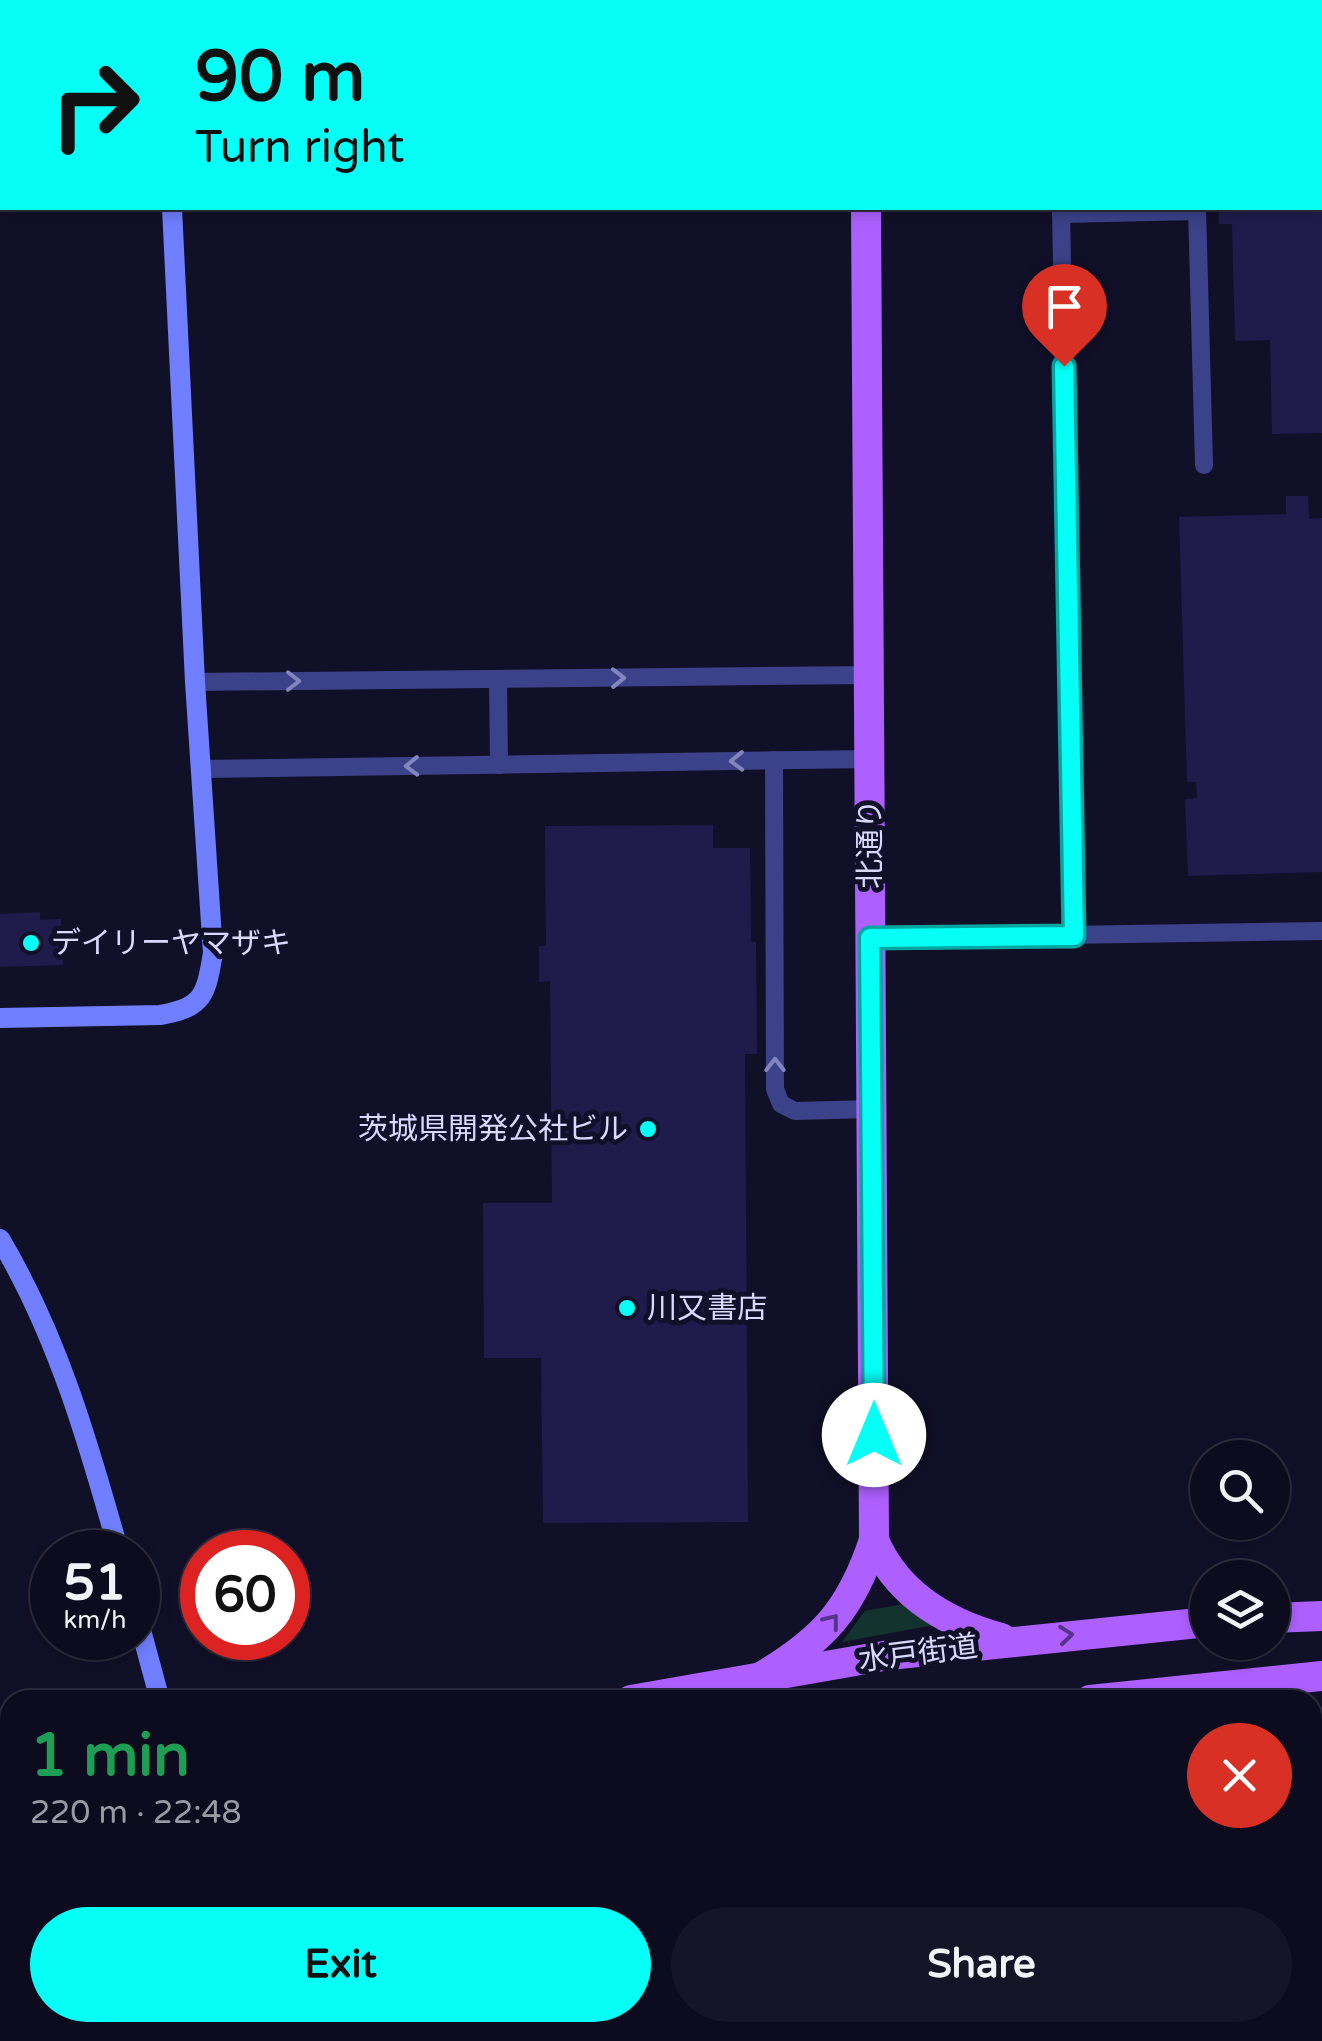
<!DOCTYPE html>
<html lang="en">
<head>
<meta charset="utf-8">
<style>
	body { margin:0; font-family:"Varela Round","Noto Sans JP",sans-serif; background:#161528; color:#f1f3f6; height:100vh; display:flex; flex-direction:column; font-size:38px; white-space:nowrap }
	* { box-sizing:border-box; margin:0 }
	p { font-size:32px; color:#9a9ba4 }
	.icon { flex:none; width:55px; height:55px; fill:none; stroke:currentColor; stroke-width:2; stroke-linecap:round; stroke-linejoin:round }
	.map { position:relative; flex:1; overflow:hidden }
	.side { position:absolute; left:0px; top:1690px; width:1322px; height:352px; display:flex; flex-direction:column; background:#0d0c1f; border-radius:30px 30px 0 0; box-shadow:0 5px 15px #0003,0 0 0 2px #2d2c3d }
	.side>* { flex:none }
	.guide { position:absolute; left:0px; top:0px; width:1322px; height:210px; box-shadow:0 5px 15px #0003,0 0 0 2px #2d2c3d; background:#05fff7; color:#111; overflow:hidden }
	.fabs { position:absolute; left:1190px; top:1440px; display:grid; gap:20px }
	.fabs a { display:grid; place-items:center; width:100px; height:100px; border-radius:50%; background:#0d0c1f; box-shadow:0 5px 15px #0003,0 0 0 2px #2d2c3d; font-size:50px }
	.speed { position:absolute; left:30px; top:1530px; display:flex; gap:20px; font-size:50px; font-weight:700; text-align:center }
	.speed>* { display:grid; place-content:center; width:130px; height:130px; border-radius:50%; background:#0d0c1f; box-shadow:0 5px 15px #0003,0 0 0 2px #2d2c3d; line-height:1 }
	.speed small { font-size:25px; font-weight:400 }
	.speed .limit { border:15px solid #d22; background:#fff; color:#111 }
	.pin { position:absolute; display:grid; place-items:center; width:85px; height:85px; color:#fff; margin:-102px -42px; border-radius:50% 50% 50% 0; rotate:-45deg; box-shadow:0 0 10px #0007 }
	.pin .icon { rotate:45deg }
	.me { position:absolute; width:110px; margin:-55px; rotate:0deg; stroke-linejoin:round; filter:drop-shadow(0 0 8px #0008) }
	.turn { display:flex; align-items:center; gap:35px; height:210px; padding:0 30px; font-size:45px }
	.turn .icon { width:130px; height:130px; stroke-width:2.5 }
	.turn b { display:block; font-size:70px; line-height:85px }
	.round { display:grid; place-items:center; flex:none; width:105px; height:105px; border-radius:52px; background:#161528 }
	.summary { display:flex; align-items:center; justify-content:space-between; height:170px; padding:0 30px }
	h1 { font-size:60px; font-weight:800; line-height:75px; color:#1e9e55 }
	.primary-button { display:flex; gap:20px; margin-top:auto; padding:20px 30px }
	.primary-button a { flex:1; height:115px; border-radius:60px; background:#05fff7; color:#111; font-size:40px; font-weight:800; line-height:115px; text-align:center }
	.primary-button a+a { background:#161528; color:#f1f3f6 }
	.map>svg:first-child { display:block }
</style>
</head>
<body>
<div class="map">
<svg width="1322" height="2041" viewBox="0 0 1322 2041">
	<rect width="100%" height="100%" fill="#111029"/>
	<polygon fill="#13342e" points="904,1604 934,1625 842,1642 865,1611"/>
	<g fill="#1f1c4b">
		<polygon points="1219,208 1322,208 1322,433 1272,434 1270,340 1235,341 1232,224 1219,224"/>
		<polygon points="1286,496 1308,496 1309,519 1322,518 1322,872 1188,876 1185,799 1197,798 1196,782 1187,782 1179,517 1286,514"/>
		<polygon points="713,825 713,848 750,848 751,942 756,942 757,1054 745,1054 748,1522 543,1523 541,1358 484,1358 483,1203 552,1203 550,981 539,982 539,946 546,946 545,826"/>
		<polygon points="40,912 40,920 61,919 63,965 0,967 0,914"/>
	</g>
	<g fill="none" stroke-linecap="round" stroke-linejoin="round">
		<g stroke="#3b4289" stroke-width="18">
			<polyline points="1057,0 1057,2"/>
			<polyline points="1061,208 1074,935"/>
			<polyline points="1197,208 1204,465"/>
			<polyline points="1061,214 1197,211"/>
			<polyline points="498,679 499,765"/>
			<polyline points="195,682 870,675"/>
			<polyline points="774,760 775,1089 781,1104 795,1111 871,1109"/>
			<polyline points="202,769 869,759"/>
			<polyline points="870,938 1322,931"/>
			<polyline points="191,2032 194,2041"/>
			<polyline points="1149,2041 1153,2032"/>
		</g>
		<g stroke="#707fff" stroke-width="20">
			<polyline points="162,0 162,2"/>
			<path d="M0,1018L160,1015C204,1008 206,994 213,953L195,682L172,208"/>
			<path d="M0,1239C58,1336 89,1445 119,1552"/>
			<polyline points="138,1619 160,1700"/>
			<polyline points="292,2032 298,2041"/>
		</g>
		<g stroke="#ae60ff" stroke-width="30">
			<polyline points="865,0 865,2"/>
			<path d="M874,1540C897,1595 946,1623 1001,1638"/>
			<polyline points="1272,1618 1322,1616"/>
			<path d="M761,1677C823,1640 851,1610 874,1540L866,208"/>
			<polyline points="631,1700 889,1655 1208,1622"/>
			<polyline points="1090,1700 1322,1676"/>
			<polyline points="0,1832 10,1830"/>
			<polyline points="0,1900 10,1897"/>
		</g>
	</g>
	<defs><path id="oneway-chevron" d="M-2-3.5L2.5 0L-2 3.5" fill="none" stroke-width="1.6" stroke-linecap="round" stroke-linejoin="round" transform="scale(2.5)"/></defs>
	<g stroke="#8286be">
		<use href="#oneway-chevron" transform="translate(618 678) rotate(-1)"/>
		<use href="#oneway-chevron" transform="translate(293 681)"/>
		<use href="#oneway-chevron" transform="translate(737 761) rotate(179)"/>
		<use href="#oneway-chevron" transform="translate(412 766) rotate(179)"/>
		<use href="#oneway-chevron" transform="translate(775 1065) rotate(-90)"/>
	</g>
	<g stroke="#583489">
		<use href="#oneway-chevron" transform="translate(832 1621) rotate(-52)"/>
		<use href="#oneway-chevron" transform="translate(1066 1635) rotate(-6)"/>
	</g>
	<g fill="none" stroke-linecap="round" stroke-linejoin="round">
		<defs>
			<polyline id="route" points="874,1435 870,938 1074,936 1064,366"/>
		</defs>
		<use href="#route" stroke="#03a6a1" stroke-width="25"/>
		<use href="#route" stroke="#05fff7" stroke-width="18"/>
	</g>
	<g fill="#05fff7" stroke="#111029" stroke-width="4">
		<circle cx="31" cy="943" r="10"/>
		<circle cx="648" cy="1129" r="10"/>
		<circle cx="627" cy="1308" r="10"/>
	</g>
	<g text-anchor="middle" stroke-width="10" stroke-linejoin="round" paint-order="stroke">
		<g font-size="30" fill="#d9d9ff" stroke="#111029">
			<text transform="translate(870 844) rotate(-90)" y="10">北通り</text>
			<text transform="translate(918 1653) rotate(-7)" y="10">水戸街道</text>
		</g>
		<g font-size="30" fill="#d9d9ff" stroke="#111029" text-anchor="start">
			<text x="51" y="953">デイリーヤマザキ</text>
			<text x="628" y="1139" text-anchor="end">茨城県開発公社ビル</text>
			<text x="647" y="1318">川又書店</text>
		</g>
	</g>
</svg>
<div class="fabs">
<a><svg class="icon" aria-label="search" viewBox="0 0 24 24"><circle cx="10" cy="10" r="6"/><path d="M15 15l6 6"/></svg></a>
<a><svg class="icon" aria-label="layers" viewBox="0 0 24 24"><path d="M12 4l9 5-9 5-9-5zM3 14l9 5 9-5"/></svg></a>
</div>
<div class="speed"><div>51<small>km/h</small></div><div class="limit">60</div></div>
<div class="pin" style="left:1064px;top:366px;background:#d93025"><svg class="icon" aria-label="arrive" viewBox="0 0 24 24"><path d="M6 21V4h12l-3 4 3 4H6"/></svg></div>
<svg class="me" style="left:874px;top:1435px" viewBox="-20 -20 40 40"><circle r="19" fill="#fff"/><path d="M0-13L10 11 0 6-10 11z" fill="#05fff7"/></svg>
<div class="guide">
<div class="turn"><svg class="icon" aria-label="right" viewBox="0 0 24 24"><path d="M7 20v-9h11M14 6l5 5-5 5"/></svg><div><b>90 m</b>Turn right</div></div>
</div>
<section class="side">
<div class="summary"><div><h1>1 min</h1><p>220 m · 22:48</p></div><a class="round" style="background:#d93025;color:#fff"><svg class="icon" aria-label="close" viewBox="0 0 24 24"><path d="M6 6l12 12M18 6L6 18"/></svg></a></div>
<div class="primary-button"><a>Exit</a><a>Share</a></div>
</section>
</div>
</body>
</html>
